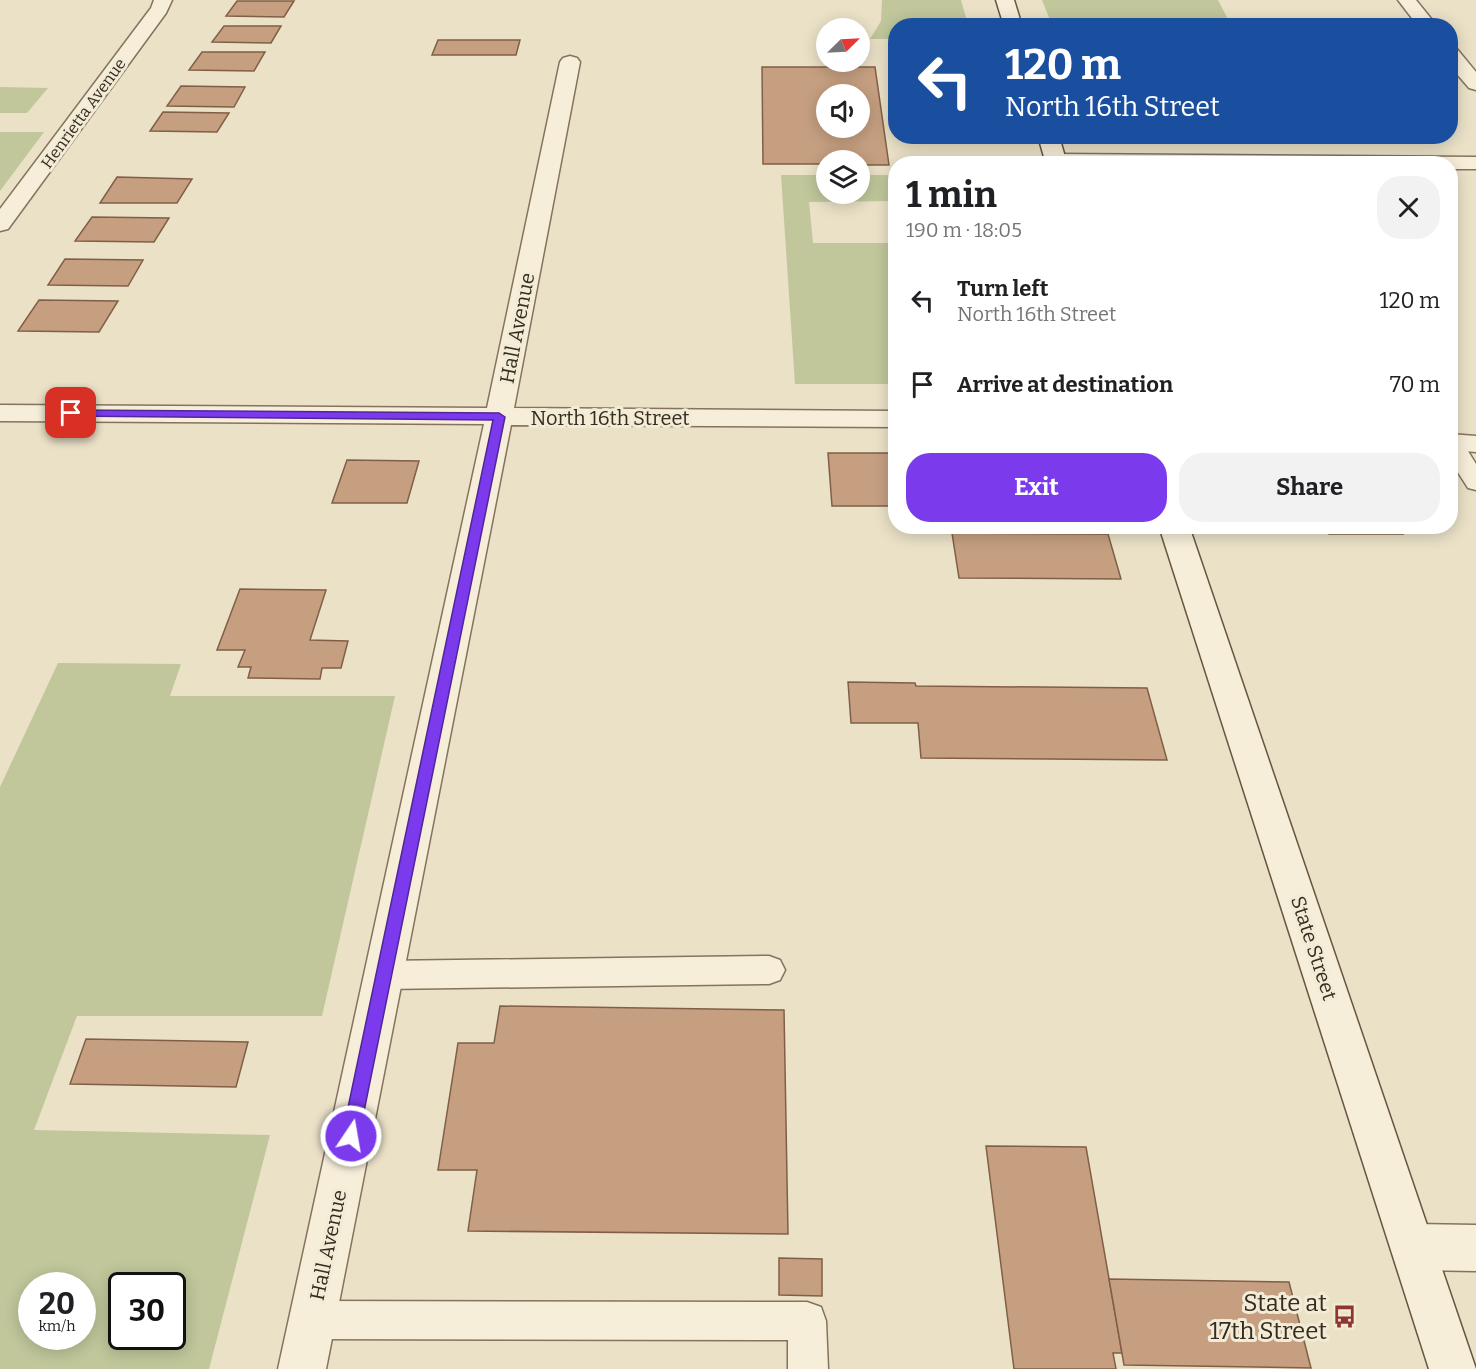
<!DOCTYPE html>
<html lang="en">
<head>
<meta charset="utf-8">
<style>
	body { margin:0; font-family:Bitter,serif; background:#f2f2f2; color:#202124; height:100vh; display:flex; flex-direction:column; font-size:22px; white-space:nowrap }
	* { box-sizing:border-box; margin:0 }
	p { font-size:20px; color:#757577 }
	.icon { flex:none; width:33px; height:33px; fill:none; stroke:currentColor; stroke-width:2; stroke-linecap:round; stroke-linejoin:round }
	.map { position:relative; flex:1; overflow:hidden }
	.panel { position:absolute; left:888px; top:156px; width:570px; height:378px; display:flex; flex-direction:column; background:#fff; border-radius:24px; box-shadow:0 3px 15px #0003 }
	.panel>* { flex:none }
	.hud { position:absolute; left:888px; top:18px; width:570px; height:126px; border-radius:24px; box-shadow:0 3px 15px #0003; background:#1a4fa0; color:#fff; overflow:hidden }
	.needle { width:39px; rotate:66deg }
	.tools { position:absolute; left:816px; top:18px; display:grid; gap:12px }
	.tools a { display:grid; place-items:center; width:54px; height:54px; border-radius:50%; background:#fff; box-shadow:0 3px 15px #0003; font-size:30px }
	.speed { position:absolute; left:18px; top:1272px; display:flex; gap:12px; font-size:30px; font-weight:700; text-align:center }
	.speed>* { display:grid; place-content:center; width:78px; height:78px; border-radius:50%; background:#fff; box-shadow:0 3px 15px #0003; line-height:1 }
	.speed small { font-size:15px; font-weight:400 }
	.speed .limit { border:3px solid #111; border-radius:9px; background:#fff; color:#111 }
	.pin { position:absolute; display:grid; place-items:center; width:51px; height:51px; color:#fff; margin:-26px; border-radius:12px; box-shadow:0 3px 9px #0006 }
	.me { position:absolute; width:66px; margin:-33px; rotate:12deg; stroke-linejoin:round; filter:drop-shadow(0 0 4px #0008) }
	.turn { display:flex; align-items:center; gap:21px; height:126px; padding:0 18px; font-size:27px }
	.turn .icon { width:78px; height:78px; stroke-width:2.5 }
	.turn b { display:block; font-size:42px; line-height:51px }
	.round { display:grid; place-items:center; flex:none; width:63px; height:63px; border-radius:24px; background:#f2f2f2 }
	.headline { display:flex; align-items:center; justify-content:space-between; height:102px; padding:0 18px }
	h1 { font-size:36px; font-weight:700; line-height:45px }
	.cta { display:flex; gap:12px; margin-top:auto; padding:12px 18px }
	.cta a { flex:1; height:69px; border-radius:24px; background:#7c3aed; color:#fff; font-size:24px; font-weight:700; line-height:69px; text-align:center }
	.cta a+a { background:#f2f2f2; color:#202124 }
	ul { padding:0; list-style:none }
	li { display:flex; align-items:center; gap:18px; height:84px; padding:0 18px }
	li div { flex:1 }
	li b { display:block; font-size:22px }
	li em { font-style:normal }
	.map>svg:first-child { display:block }
</style>
</head>
<body>
<div class="map">
<svg width="1476" height="1369" viewBox="0 0 1476 1369">
	<rect width="100%" height="100%" fill="#eae1c7"/>
	<g fill="#c1c79b" fill-rule="evenodd">
		<polygon points="882,0 961,0 968,25 896,26 895,39 870,39 881,21"/>
		<polygon points="1042,0 1218,0 1231,25 1052,25"/>
		<polygon points="0,87 48,88 27,113 0,113"/>
		<polygon points="0,132 44,132 0,191"/>
		<polygon points="1288,136 1291,142 1097,139 1095,137"/>
		<polygon points="781,175 826,175 826,194 860,194 860,175 895,175 895,201 809,202 813,243 895,243 895,384 795,384"/>
		<path d="M58,663L181,664L170,696H395L322,1016H77L34,1130L270,1135L209,1369H0V787ZM32,1286H82V1336H32ZM122,1286H172V1336H122Z"/>
	</g>
	<g fill="#c59f80" stroke="#815f46" stroke-width="1.5" fill-rule="evenodd">
		<polygon points="237,1 294,1 284,17 226,16"/>
		<polygon points="224,26 281,26 271,43 212,42"/>
		<polygon points="438,40 520,40 516,55 432,55"/>
		<polygon points="202,52 265,52 254,71 189,70"/>
		<path d="M762,67H875L889,165H860V160H826V164H763ZM826,94H860V128H826Z"/>
		<polygon points="181,86 245,87 234,107 167,106"/>
		<polygon points="163,112 229,113 217,132 150,131"/>
		<polygon points="117,177 192,179 177,203 100,203"/>
		<polygon points="92,217 169,218 154,242 75,241"/>
		<polygon points="65,259 143,260 128,286 48,285"/>
		<polygon points="39,300 118,301 99,332 18,331"/>
		<polygon points="828,453 896,453 896,506 832,506"/>
		<polygon points="347,460 419,461 407,503 332,503"/>
		<polygon points="1326,526 1400,526 1403,534 1329,534"/>
		<polygon points="952,533 1108,534 1121,579 959,578"/>
		<polygon points="240,589 326,590 310,640 348,641 341,668 322,668 320,679 248,678 251,667 238,667 245,650 217,650"/>
		<polygon points="848,682 915,683 916,686 1147,688 1167,760 921,758 918,723 851,723"/>
		<polygon points="500,1006 784,1010 788,1234 468,1231 477,1170 438,1170 458,1043 494,1043"/>
		<polygon points="86,1039 248,1042 236,1087 70,1084"/>
		<polygon points="986,1146 1086,1147 1122,1353 1113,1353 1116,1369 1014,1369"/>
		<polygon points="779,1258 822,1259 822,1296 779,1295"/>
		<polygon points="1109,1279 1289,1282 1311,1368 1124,1365"/>
	</g>
	<g fill="none" stroke-linecap="round" stroke-linejoin="round">
		<defs>
			<g id="lane">
				<polygon points="1450,433 1458,435 1476,464 1476,490 1468,488 1450,460"/>
				<polygon points="769,956 780,960 785,970 780,980 769,984 384,989 373,985 368,975 373,965 384,961"/>
				<polygon points="312,1301 807,1302 821,1307 826,1321 828,1369 788,1369 788,1340 312,1339 298,1334 293,1320 298,1306"/>
			</g>
			<g id="street">
				<polygon points="154,0 172,0 166,13 8,229 0,231 0,209 151,8"/>
				<polygon points="1398,0 1416,0 1437,26 1418,26"/>
				<polygon points="1450,47 1457,49 1476,72 1476,90 1469,88 1450,66"/>
				<polygon points="570,56 577,58 580,62 514,408 896,411 896,427 511,425 326,1369 278,1369 484,424 0,421 0,405 487,408 560,62 563,58"/>
				<polygon points="1056,154 1476,157 1476,169 1450,169 1450,164 1048,164 1045,160 1048,155"/>
				<polygon points="1450,434 1476,436 1476,452 1450,450"/>
				<polygon points="1414,1224 1476,1225 1476,1271 1414,1270 1398,1263 1391,1247 1398,1231"/>
			</g>
			<g id="secondary">
				<polygon points="996,0 1014,0 1022,26 1004,26"/>
				<polygon points="1038,136 1059,136 1067,164 1046,164"/>
				<polygon points="1159,526 1189,526 1476,1369 1429,1369"/>
			</g>
		</defs>
		<use href="#lane" stroke="#84735e" stroke-width="3"/>
		<use href="#street" stroke="#84735e" stroke-width="3"/>
		<use href="#secondary" stroke="#665541" stroke-width="3"/>
		<use href="#lane" fill="#f6eed9" fill-rule="evenodd"/>
		<use href="#street" fill="#f6eed9" fill-rule="evenodd"/>
		<use href="#secondary" fill="#f6eed9" fill-rule="evenodd"/>
	</g>
	<polygon fill="#7c3aed" stroke="#51269a" stroke-width="1.5" points="71,410 499,413 505,417 359,1136 357,1142 351,1145 344,1142 342,1136 493,420 67,416 66,413"/>
	<defs>
		<symbol id="bus-bare" viewBox="-9 -9 18 18"><path d="M-5-6H5V4H4V6H2V4H-2V6H-4V4H-5ZM-3.5-4V0h7V-4ZM-3.5 1.2v1.5H-2V1.2ZM2 1.2v1.5H3.5V1.2Z" fill="#8d3633" stroke="#f2ebd5" stroke-width="2.5" paint-order="stroke"/></symbol>
	</defs>
	<g fill-rule="evenodd">
		<use href="#bus-bare" x="1328" y="1300" width="33" height="33"/>
	</g>
	<g text-anchor="middle" stroke-width="6" stroke-linejoin="round" paint-order="stroke">
		<g font-size="16" fill="#362b20" stroke="#f2ebd5">
			<text transform="translate(83 113) rotate(-54)" y="6">Henrietta Avenue</text>
		</g>
		<g font-size="20" fill="#362b20" stroke="#f2ebd5">
			<text transform="translate(517 328) rotate(-79)" y="7">Hall Avenue</text>
			<text x="610" y="425">North 16th Street</text>
			<text transform="translate(1314 948) rotate(72)" y="7">State Street</text>
			<text transform="translate(328 1245) rotate(-78)" y="7">Hall Avenue</text>
		</g>
		<g font-size="24" fill="#362b20" stroke="#f2ebd5" text-anchor="end">
			<text x="1327" y="1311">State at<tspan x="1327" dy="28">17th Street</tspan></text>
		</g>
	</g>
</svg>
<div class="tools">
<a><svg class="needle" viewBox="-14 -14 28 28"><path d="M0-13l5 13h-10z" fill="#e53935"/><path d="M0 13l5-13h-10z" fill="#757577"/></svg></a>
<a><svg class="icon" aria-label="sound" viewBox="0 0 24 24"><path d="M4 9h4l5-4v14l-5-4H4zM17 9q2 3 0 6"/></svg></a>
<a><svg class="icon" aria-label="layers" viewBox="0 0 24 24"><path d="M12 4l9 5-9 5-9-5zM3 14l9 5 9-5"/></svg></a>
</div>
<div class="speed"><div>20<small>km/h</small></div><div class="limit">30</div></div>
<div class="pin" style="left:71px;top:413px;background:#d93025"><svg class="icon" aria-label="arrive" viewBox="0 0 24 24"><path d="M6 21V4h12l-3 4 3 4H6"/></svg></div>
<svg class="me" style="left:351px;top:1136px" viewBox="-20 -20 40 40"><circle r="17" fill="#7c3aed" stroke="#fff" stroke-width="3"/><path d="M0-11L8 9 0 5-8 9z" fill="#fff"/></svg>
<div class="hud">
<div class="turn"><svg class="icon" aria-label="left" viewBox="0 0 24 24"><path d="M17 20v-9H6M10 6l-5 5 5 5"/></svg><div><b>120 m</b>North 16th Street</div></div>
</div>
<section class="panel">
<div class="headline"><div><h1>1 min</h1><p>190 m · 18:05</p></div><a class="round"><svg class="icon" aria-label="close" viewBox="0 0 24 24"><path d="M6 6l12 12M18 6L6 18"/></svg></a></div>
<ul>
<li><svg class="icon" aria-label="left" viewBox="0 0 24 24"><path d="M17 20v-9H6M10 6l-5 5 5 5"/></svg><div><b>Turn left</b><p>North 16th Street</p></div><em>120 m</em></li>
<li><svg class="icon" aria-label="arrive" viewBox="0 0 24 24"><path d="M6 21V4h12l-3 4 3 4H6"/></svg><div><b>Arrive at destination</b></div><em>70 m</em></li>
</ul>
<div class="cta"><a>Exit</a><a>Share</a></div>
</section>
</div>
</body>
</html>
